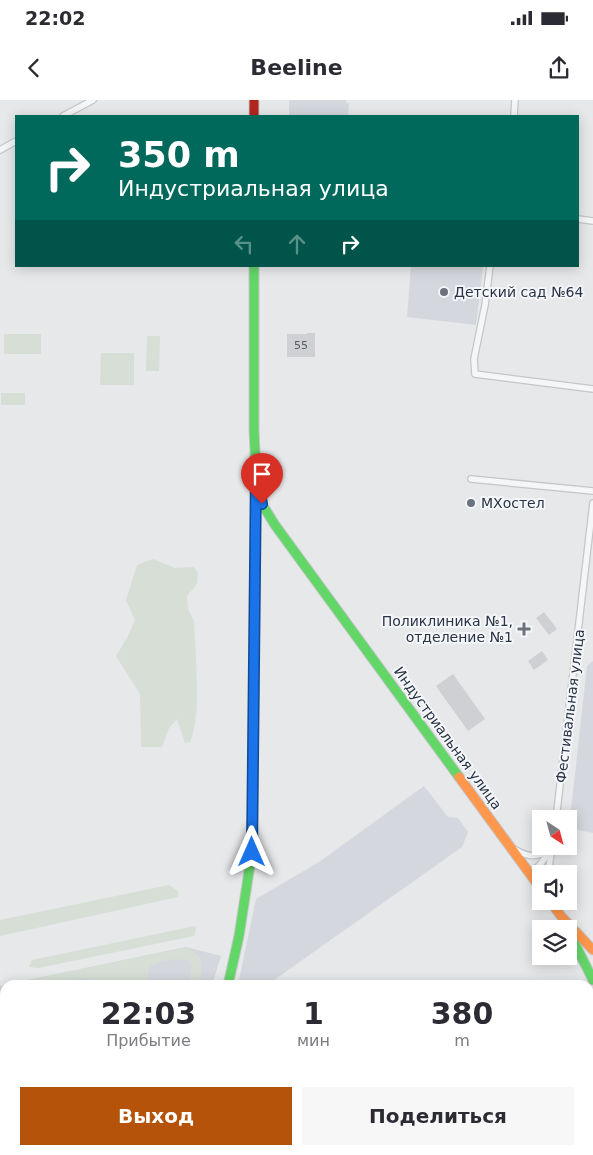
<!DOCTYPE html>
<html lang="ru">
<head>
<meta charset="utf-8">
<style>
	body { margin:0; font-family:"DejaVu Sans",sans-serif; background:#f7f7f7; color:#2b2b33; height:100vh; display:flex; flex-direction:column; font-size:19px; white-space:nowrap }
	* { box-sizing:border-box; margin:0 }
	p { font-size:16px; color:#7c7c81 }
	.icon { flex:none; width:28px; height:28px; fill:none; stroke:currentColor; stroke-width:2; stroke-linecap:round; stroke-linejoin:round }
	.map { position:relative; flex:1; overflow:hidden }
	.sheet { position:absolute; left:0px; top:880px; width:594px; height:175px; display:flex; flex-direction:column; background:#fff; border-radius:15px 15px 0 0; box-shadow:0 2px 12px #0003 }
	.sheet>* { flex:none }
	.top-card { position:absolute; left:15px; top:15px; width:564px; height:152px; border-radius:0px; box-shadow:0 2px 12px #0003; background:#00695c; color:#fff; overflow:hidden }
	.needle { width:32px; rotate:144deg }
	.tools { position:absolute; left:532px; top:710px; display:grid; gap:10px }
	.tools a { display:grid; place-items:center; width:45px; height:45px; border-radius:0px; background:#fff; box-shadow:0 2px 12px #0003; font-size:25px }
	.pin { position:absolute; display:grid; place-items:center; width:42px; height:42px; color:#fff; margin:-51px -21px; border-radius:50% 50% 50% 0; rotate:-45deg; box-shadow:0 0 5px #0007 }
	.pin .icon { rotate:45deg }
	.me { position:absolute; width:55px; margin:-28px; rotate:0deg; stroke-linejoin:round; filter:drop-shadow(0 0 4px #0008) }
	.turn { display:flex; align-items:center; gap:18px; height:105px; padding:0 20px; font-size:22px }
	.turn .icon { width:65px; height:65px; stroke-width:2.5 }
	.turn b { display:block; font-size:35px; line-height:42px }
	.lanes { display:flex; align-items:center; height:48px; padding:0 20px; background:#0003; justify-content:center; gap:25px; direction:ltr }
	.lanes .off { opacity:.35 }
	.eta { display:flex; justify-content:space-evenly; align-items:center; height:85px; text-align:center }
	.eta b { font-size:30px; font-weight:700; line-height:35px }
	.action { display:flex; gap:10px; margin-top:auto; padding:10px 20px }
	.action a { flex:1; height:58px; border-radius:0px; background:#b45309; color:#fff; font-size:20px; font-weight:700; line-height:58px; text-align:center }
	.action a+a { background:#f7f7f7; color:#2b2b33 }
	.status { display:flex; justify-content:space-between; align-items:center; height:35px; padding:0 25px; background:#fff; direction:ltr }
	.status svg { height:14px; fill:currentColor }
	header { display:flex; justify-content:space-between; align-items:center; height:65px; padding:0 20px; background:#fff; font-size:22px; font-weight:700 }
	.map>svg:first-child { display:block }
</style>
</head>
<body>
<div class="status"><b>22:02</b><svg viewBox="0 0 49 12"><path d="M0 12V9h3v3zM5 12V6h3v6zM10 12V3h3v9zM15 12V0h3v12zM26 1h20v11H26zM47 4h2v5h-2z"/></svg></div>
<header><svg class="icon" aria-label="back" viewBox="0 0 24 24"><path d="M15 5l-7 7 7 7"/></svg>Beeline<svg class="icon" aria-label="share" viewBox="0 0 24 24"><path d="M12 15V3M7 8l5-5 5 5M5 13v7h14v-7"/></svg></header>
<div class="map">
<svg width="593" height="1055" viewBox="0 0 593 1055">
	<rect width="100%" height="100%" fill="#e6e8ea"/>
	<g fill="#d4d7dd">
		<polygon points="289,0 346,0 346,3 349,3 348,16 289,16"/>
		<polygon points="411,166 483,166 476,225 407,217"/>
		<polygon points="593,561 593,733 569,728 587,566"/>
		<polygon points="424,686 448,717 458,718 468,732 462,747 267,885 238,885 256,799 319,762"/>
		<polygon points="186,847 221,856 212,885 5,885 5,1050 161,1050 160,1055 0,1055 0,886"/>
	</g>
	<g fill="#d6ded6">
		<rect x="4" y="234" width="37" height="20"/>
		<polygon points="147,236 160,236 159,271 146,271"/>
		<polygon points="101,253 134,253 134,285 100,285"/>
		<rect x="1" y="293" width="24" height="12"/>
		<path d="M153,459L175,468L193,467L198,472L197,484L187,496L188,509L194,521C195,551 202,617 190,642L185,643L177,619L169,628L162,647H141L140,594L116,556L127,538L135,520L126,500L137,465Z"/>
		<polygon points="169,785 178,791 178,797 0,836 0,820"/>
		<polygon points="195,826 196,830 194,836 38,868 29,867 32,860"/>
		<path d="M186,847L200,857L202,871L198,885H189L192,866L190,861C175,858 164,859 150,866L148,875L149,885H89L87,879L65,881L55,885H25L27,880Z"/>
		<polygon points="4,953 5,1050 150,1050 149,1055 0,1055 0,956"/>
	</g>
	<g fill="#ced0d3">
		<polygon points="307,233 315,233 315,257 287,257 287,234 307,234"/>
		<polygon points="544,512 557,529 549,535 536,518"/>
		<polygon points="542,551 548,560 534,570 528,561"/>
		<polygon points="453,574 485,619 468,631 436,586"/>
	</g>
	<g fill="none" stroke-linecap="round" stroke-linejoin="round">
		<defs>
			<g id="street">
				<polyline points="63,16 93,0"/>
				<polyline points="514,16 515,0"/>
				<polyline points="0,50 16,41"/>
				<polyline points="578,119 593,121"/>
				<polyline points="490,166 485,205 474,259 475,274 593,289"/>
				<polyline points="471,379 593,391"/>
				<polyline points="556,719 593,403"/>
				<path d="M516,750C529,758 540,758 552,747"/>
				<polyline points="529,772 539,766 550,751"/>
				<polyline points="548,774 551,754"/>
				<polyline points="178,1055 179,1050"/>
			</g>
			<g id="fast">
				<polyline points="254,166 254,330 256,373 262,404 275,425 459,677"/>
				<polyline points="569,832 593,880"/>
				<polyline points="228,885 239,836 252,752 256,388"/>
			</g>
			<g id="slow">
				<polyline points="459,677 541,789"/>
				<polyline points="550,801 561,816 593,850"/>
			</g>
			<polyline id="jam" points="254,0 254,16"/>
		</defs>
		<use href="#street" stroke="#c4c6c8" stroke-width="8"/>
		<use href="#fast" stroke="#c4c6c8" stroke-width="11"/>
		<use href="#slow" stroke="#c4c6c8" stroke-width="11"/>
		<use href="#jam" stroke="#c4c6c8" stroke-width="11"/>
		<use href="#street" stroke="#f5f6f7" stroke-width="5.5"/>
		<use href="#fast" stroke="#63d668" stroke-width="9"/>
		<use href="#slow" stroke="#ff974d" stroke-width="9"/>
		<use href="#jam" stroke="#b3261e" stroke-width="9"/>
	</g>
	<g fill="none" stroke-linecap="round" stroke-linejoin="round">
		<defs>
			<polyline id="route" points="252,752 256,373 262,404"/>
		</defs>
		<use href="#route" stroke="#114b97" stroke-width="12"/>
		<use href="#route" stroke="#1a73e8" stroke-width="9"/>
	</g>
	<g fill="#6c737f" stroke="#f4f6f9" stroke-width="2">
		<circle cx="444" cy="192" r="5"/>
		<circle cx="471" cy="403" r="5"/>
		<path d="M521.5 521.5h5v5h5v5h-5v5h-5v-5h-5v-5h5z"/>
	</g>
	<g text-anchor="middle" stroke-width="4" stroke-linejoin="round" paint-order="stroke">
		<g font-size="11" fill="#545c69">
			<text x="301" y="249">55</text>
		</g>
		<g font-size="14" fill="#2b3445" stroke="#f4f6f9" text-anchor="start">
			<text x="454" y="197">Детский сад №64</text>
			<text x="481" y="408">МХостел</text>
			<text x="513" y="526" text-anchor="end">Поликлиника №1,<tspan x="513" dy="16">отделение №1</tspan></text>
		</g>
		<g font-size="14" fill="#2b3445" stroke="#f4f6f9">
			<text transform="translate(570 606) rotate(-83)" y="5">Фестивальная улица</text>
			<text transform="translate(448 638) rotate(54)" y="5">Индустриальная улица</text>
		</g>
	</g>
</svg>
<div class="tools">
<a><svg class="needle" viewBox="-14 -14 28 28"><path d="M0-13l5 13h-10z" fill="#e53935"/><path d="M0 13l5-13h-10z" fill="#7c7c81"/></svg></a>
<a><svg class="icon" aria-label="sound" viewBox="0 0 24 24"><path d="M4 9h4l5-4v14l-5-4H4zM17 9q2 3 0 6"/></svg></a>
<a><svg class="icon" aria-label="layers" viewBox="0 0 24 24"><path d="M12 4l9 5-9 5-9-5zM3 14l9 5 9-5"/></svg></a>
</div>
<div class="pin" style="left:262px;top:404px;background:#d93025"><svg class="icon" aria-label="arrive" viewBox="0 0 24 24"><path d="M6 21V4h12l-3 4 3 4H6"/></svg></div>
<svg class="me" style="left:252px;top:752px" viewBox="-20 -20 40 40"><path d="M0-17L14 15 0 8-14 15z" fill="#1a73e8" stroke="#fff" stroke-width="4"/></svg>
<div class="top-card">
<div class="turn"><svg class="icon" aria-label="right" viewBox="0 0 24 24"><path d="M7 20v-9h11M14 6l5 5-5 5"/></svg><div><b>350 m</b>Индустриальная улица</div></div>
<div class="lanes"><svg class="icon off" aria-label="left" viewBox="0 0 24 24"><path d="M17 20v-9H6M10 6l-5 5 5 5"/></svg><svg class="icon off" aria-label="ahead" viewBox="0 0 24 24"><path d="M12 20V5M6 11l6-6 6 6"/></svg><svg class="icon" aria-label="right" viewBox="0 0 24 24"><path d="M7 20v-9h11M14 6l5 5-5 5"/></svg></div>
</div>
<section class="sheet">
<div class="eta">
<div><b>22:03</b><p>Прибытие</p></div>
<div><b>1</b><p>мин</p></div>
<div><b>380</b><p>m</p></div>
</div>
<div class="action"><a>Выход</a><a>Поделиться</a></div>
</section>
</div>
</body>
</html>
